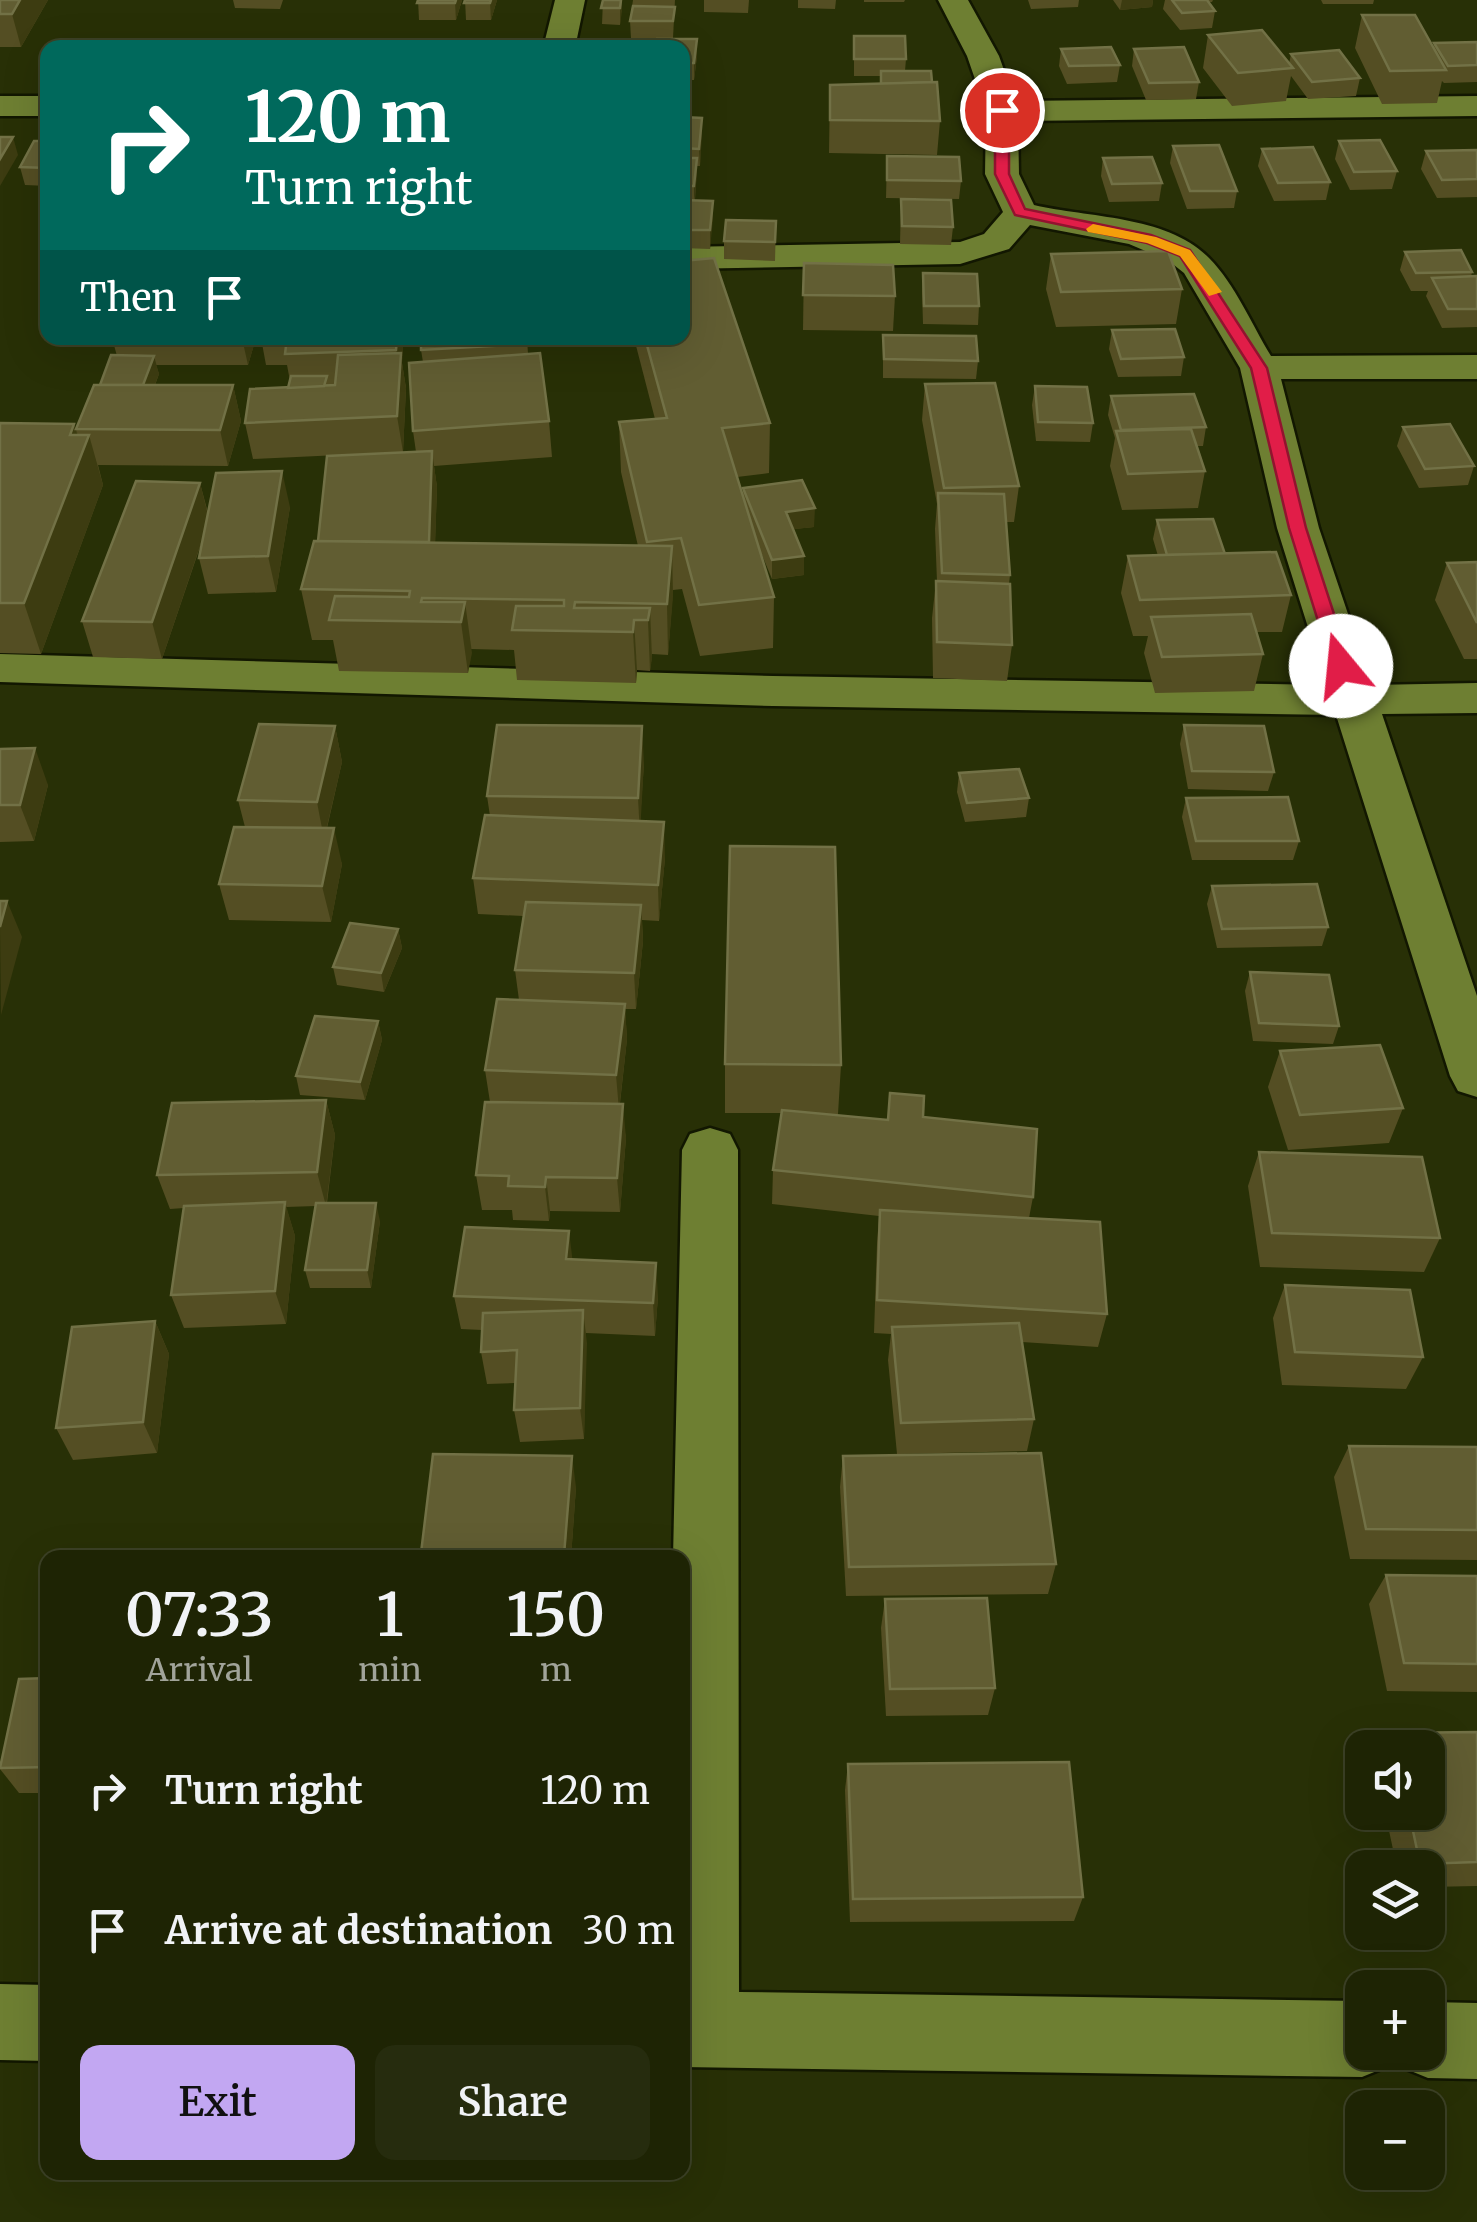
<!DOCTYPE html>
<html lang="en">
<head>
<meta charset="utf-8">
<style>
	body { margin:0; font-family:Merriweather,serif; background:#262c0e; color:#f1f3f6; height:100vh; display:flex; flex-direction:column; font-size:38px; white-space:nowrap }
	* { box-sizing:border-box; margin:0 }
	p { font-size:32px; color:#a1a49a }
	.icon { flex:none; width:55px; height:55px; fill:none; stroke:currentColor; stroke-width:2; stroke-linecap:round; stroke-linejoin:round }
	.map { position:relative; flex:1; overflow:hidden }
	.details { position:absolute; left:40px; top:1550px; width:650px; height:630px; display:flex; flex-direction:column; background:#1e2404; border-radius:20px; box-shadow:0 10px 40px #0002,0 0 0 2px #3c4126 }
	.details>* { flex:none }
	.guide { position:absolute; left:40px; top:40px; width:650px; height:305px; border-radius:20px; box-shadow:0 10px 40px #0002,0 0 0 2px #3c4126; background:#00695c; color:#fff; overflow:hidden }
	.tools { position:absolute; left:1345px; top:1730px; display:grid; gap:20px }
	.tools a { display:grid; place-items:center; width:100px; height:100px; border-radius:20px; background:#1e2404; box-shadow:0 10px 40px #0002,0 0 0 2px #3c4126; font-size:50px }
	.pin { position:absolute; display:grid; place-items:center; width:85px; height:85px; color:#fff; margin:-42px; border:5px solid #fff; border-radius:50%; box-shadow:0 2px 10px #0007 }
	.me { position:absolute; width:110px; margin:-55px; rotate:343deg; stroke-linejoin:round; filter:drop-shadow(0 0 8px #0008) }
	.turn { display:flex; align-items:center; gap:35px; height:210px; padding:0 40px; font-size:45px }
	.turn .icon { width:130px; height:130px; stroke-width:2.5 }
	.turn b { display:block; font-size:70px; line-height:85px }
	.then { display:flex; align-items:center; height:95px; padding:0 40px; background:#0003; gap:20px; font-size:38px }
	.eta { display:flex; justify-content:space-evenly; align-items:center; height:170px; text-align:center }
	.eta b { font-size:60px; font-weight:600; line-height:70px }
	.action { display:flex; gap:20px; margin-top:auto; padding:20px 40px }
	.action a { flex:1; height:115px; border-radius:20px; background:#c2a7f2; color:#111; font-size:40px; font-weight:600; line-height:115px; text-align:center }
	.action a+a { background:#262c0e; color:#f1f3f6 }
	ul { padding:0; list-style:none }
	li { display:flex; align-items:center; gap:30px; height:140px; padding:0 40px }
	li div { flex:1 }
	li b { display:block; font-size:38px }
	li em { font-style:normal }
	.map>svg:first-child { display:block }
</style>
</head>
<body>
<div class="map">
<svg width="1477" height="2222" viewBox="0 0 1477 2222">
	<rect width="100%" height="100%" fill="#283006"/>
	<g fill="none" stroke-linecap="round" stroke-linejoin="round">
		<defs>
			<g id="minor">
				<polygon points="555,0 585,0 575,48 543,48"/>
				<path d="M938,0H968L999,56L1015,101L1477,96V116L1018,121L1019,174L1034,205C1089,218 1167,215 1209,258C1235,284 1252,325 1271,356L1477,355V379H1281L1319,528L1372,685L1477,683V713L1382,714L1477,996V1097L1458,1091L1450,1076L1336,715L773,706L0,682V654L773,676L1326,685L1277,528L1240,368L1184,273L1169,261L1129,244L1030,225L1009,249L960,264L682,269V247L960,242L984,234L1003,212L985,174L986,111L967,56Z"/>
				<rect x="0" y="96" width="48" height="20"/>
				<polygon points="710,1128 730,1134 738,1150 739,1992 1362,2001 1362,2052 1394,2052 1389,2066 1362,2077 682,2067 682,1558 673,1558 682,1150 690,1134"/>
				<polygon points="0,1984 48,1985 48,2061 0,2060"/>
				<polygon points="1428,2002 1477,2003 1477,2079 1428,2078 1401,2067 1395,2052 1428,2052"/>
			</g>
		</defs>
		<use href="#minor" stroke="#121701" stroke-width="5"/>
		<use href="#minor" fill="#6e7f32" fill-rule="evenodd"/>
	</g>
	<g fill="#544e23">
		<polygon points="0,0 48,0 21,47 0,47"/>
		<polygon points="233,0 283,0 280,9 235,8"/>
		<polygon points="418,0 462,0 456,20 419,20"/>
		<polygon points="465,0 497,0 491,20 466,20"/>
		<polygon points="603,0 622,0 620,25 602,24"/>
		<polygon points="633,0 675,0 673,38 631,38 630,21"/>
		<polygon points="704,0 749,0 748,13 704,12"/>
		<polygon points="798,0 836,0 835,9 798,8"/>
		<polygon points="864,0 905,0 904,2 864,2"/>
		<polygon points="1028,0 1079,0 1078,7 1031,9"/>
		<polygon points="1113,0 1153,0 1152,7 1120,10"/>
		<polygon points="1165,0 1213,0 1212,2 1209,2 1215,11 1212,28 1180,30 1163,9"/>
		<polygon points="1321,0 1374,0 1373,4 1323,4"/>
		<polygon points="1362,15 1433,47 1434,43 1477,42 1477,82 1444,83 1442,81 1437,103 1382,104 1355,48"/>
		<polygon points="1208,35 1289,64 1291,54 1360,78 1356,96 1308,99 1291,76 1286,101 1232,106 1203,68"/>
		<polygon points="854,36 906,59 905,71 932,82 940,121 937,155 829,153 830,85 880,84 880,76 854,76"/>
		<polygon points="682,48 697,56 694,80 690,80 688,117 702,118 700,166 697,166 695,200 713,201 710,249 682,248"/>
		<polygon points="1061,49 1120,65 1117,82 1067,84 1059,66"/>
		<polygon points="1134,49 1199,82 1196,99 1146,100 1132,66"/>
		<polygon points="48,141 48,186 25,185 20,167"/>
		<polygon points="1339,141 1397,171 1392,189 1350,190 1335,159"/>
		<polygon points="1173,146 1237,191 1234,208 1187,209 1170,163"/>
		<polygon points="1262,149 1330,182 1326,200 1274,201 1258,166"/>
		<polygon points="1477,150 1477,197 1437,198 1421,169 1426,151"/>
		<polygon points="887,156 961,181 959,199 886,198"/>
		<polygon points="1103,158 1162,183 1159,201 1109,202 1101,176"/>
		<polygon points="901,199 953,227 951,245 900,244"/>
		<polygon points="776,221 775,261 724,259 724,241"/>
		<polygon points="1405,252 1472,272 1471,277 1477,276 1477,327 1442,328 1426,296 1428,291 1411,291 1400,270"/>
		<polygon points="1051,254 1182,289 1176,324 1056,327 1046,289"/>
		<polygon points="804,263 895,296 893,331 803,330"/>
		<polygon points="923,273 979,306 978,325 923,324 922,291"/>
		<polygon points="1112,330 1184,357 1181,376 1118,377 1109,349"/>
		<polygon points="883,335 978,361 976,379 883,378"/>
		<polygon points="112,338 256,338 248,365 156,365 159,374 155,385 233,385 241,421 228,466 98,465 103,485 41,654 0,653 0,423 74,424 78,435 76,429 117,356"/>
		<polygon points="261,338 403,338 402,363 406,388 403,452 253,459 245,423 288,388 290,381 287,365 266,365"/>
		<polygon points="527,338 528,354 549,421 552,457 434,466 437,487 435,543 638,546 621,472 619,422 655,419 634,338 682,338 770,423 769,473 737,477 743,495 743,488 814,527 794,529 804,556 804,575 772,579 757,543 774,597 773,648 700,656 682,589 673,590 668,655 652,654 650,671 637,670 636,683 517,680 514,650 471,649 468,673 339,671 333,640 312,640 301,589 318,541 416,452 413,431 423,362 421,350"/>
		<polygon points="925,384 1019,486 1014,522 1006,522 1010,575 1009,584 1012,645 1007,681 933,678 932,618 936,581 937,582 935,529 937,504 922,420"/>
		<polygon points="1035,386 1093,423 1090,442 1036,441 1032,405"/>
		<polygon points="1111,396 1206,427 1203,446 1197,446 1205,471 1198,508 1122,510 1110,466 1115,438 1108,415"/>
		<polygon points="1403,427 1474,466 1468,485 1419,488 1397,446"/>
		<polygon points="200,483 208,513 290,507 276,592 208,594 199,558 203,538 162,659 93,657 82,621"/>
		<polygon points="1157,520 1225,554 1291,595 1282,632 1257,632 1263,654 1254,691 1155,693 1144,653 1148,636 1133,636 1121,593 1128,556 1158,556 1153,539"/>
		<polygon points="1477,562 1477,659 1464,659 1435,600 1447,563"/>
		<polygon points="1184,725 1274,772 1268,791 1188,789 1180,744"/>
		<polygon points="335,726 342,762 327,828 342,864 331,922 229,920 219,884 245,827 238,800"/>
		<polygon points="0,749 48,785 34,841 0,842"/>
		<polygon points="644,763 640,821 665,858 659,921 642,920 643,941 636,1009 625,1009 627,1039 620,1103 626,1138 620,1212 550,1211 549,1221 513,1220 512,1210 482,1210 476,1175 490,1102 485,1070 519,1000 515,970 523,916 478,914 473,878 490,816 487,796"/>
		<polygon points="959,774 1029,798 1026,817 965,822 957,792"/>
		<polygon points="1186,798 1299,841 1293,860 1192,860 1182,817"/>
		<polygon points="1212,886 1328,927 1322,946 1217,948 1207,904"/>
		<polygon points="398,929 402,948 384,992 337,985 333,967"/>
		<polygon points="1250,972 1339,1026 1333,1044 1253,1041 1245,991"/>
		<polygon points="378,1021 382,1040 365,1100 300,1095 296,1076"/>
		<polygon points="1280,1051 1403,1108 1389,1143 1288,1150 1268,1087"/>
		<polygon points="725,1064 841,1065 838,1114 822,1114 887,1120 923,1117 1033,1197 1029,1218 1107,1314 1098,1347 1022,1342 1034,1419 1027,1451 897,1454 888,1360 891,1334 874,1333 877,1244 879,1216 772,1204 773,1170 781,1113 725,1113"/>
		<polygon points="326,1100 335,1135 327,1203 380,1221 371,1288 310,1288 305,1270 316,1206 286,1207 295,1236 286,1324 184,1328 171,1295 184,1208 170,1209 157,1175"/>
		<polygon points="1259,1152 1440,1238 1424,1272 1260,1267 1248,1186"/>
		<polygon points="572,1259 658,1296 655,1336 586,1333 584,1439 520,1442 514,1410 515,1383 487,1384 481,1352 482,1330 461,1329 454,1296"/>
		<polygon points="1285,1285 1423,1357 1406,1389 1282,1385 1273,1318"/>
		<polygon points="155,1321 169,1354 157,1453 73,1460 56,1428"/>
		<polygon points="1349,1446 1477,1447 1477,1560 1350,1559 1334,1477"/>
		<polygon points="843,1456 1056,1564 1048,1594 846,1596 840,1487"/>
		<polygon points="576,1487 571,1558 422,1558 421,1553"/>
		<polygon points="1386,1575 1477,1576 1477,1692 1387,1691 1369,1604"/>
		<polygon points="885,1599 995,1688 988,1715 886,1716 881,1628"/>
		<polygon points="48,1678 48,1793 19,1793 0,1769 0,1762"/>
		<polygon points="1477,1732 1477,1886 1428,1887 1428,1868 1397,1868 1385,1812 1428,1812 1428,1748 1382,1748 1392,1733"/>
		<polygon points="848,1764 1083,1897 1074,1921 850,1922 845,1790"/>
	</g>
	<g fill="#3d3c11">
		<polygon points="20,0 48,0 21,47 12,14"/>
		<polygon points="456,0 462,0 456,20 455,3"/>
		<polygon points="491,0 497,0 491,20 490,3"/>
		<polygon points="621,0 622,11 620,25 620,8"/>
		<polygon points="1122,0 1153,0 1152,7 1120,10"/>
		<polygon points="697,39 697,56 694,80 694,63"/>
		<polygon points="690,77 691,94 688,121 688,103"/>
		<polygon points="702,118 702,135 700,166 699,149"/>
		<polygon points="13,137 18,155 0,186 0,159"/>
		<polygon points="697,158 697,176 694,204 694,186"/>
		<polygon points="713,201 713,219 710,249 710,230"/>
		<polygon points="242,338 256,338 248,365"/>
		<polygon points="397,338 403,338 402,363 406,388 403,452 397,416 400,376 396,350"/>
		<polygon points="154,356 159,374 144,413 139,395"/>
		<polygon points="233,385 241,421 228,466 220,430"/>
		<polygon points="74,424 83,452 89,435 103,485 41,654 24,603"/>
		<polygon points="432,451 437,487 434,579 429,542"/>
		<polygon points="282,471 290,507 276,592 268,556"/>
		<polygon points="200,483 209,519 162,659 152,622"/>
		<polygon points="815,508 814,527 786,530 786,512"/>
		<polygon points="672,546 673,597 668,655 667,604"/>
		<polygon points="804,556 804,575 772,579 772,560"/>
		<polygon points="465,602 472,653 468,673 461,622"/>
		<polygon points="650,608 652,659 650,671 648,620"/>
		<polygon points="634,620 637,670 636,683 633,632"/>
		<polygon points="335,726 342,762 324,839 317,802"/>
		<polygon points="642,726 644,763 640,834 638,798"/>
		<polygon points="35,748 48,785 34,841 20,805"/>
		<polygon points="664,822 665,858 659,921 658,885"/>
		<polygon points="334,828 342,864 331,922 322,886"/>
		<polygon points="7,901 22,937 1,1015 0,927"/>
		<polygon points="641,905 643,941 636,1009 634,973"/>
		<polygon points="398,929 402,948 384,992 381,973"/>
		<polygon points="625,1004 627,1039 619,1110 616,1075"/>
		<polygon points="378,1021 382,1040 365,1100 360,1082"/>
		<polygon points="326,1100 335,1135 326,1206 317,1172"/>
		<polygon points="623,1104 626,1138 620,1212 617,1178"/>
		<polygon points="546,1177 550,1211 549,1221 545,1187"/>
		<polygon points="285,1202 295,1236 286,1324 275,1291"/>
		<polygon points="376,1203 380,1221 371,1288 367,1270"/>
		<polygon points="569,1231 573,1264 566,1259"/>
		<polygon points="656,1263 658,1296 655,1336 653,1303"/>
		<polygon points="583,1310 587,1343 584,1439 580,1408"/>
		<polygon points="155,1321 169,1354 157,1453 143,1422"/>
		<polygon points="572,1456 576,1487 571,1558 565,1558"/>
	</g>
	<g fill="#615d32" stroke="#727146" stroke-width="2.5">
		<polygon points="0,0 20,0 12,14 0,14"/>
		<polygon points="418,0 456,0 455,3 417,3"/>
		<polygon points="465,0 491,0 490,3 464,3"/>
		<polygon points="603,0 621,0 620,8 601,8"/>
		<polygon points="1172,0 1207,0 1215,11 1182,13"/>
		<polygon points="633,6 675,7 673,21 630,21"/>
		<polygon points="1362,15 1415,15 1446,70 1390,71"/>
		<polygon points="1262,30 1293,68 1238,73 1208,35"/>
		<polygon points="854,36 905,36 906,59 854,59"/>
		<polygon points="657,39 697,39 694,63 682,63 682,48 656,48"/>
		<polygon points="1477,42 1477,65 1448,66 1434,43"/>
		<polygon points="262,43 330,44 329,48 260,48"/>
		<polygon points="82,44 132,44 130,48 80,48"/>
		<polygon points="183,46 231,47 183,48"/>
		<polygon points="465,46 509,46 465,48"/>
		<polygon points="1111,47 1120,65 1069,66 1061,49"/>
		<polygon points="1184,47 1199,82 1149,83 1134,49"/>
		<polygon points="1339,50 1360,78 1312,82 1291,54"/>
		<polygon points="881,71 931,71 932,82 881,84"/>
		<polygon points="682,77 690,77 688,103 682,103"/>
		<polygon points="937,82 940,121 830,120 830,85"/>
		<polygon points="682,117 702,118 699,149 682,148"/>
		<polygon points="0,137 13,137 0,159"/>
		<polygon points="1380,140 1397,171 1354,172 1339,141"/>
		<polygon points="34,141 48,141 48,168 20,167"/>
		<polygon points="1219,145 1237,191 1190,191 1173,146"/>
		<polygon points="1313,147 1330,182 1278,183 1262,149"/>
		<polygon points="1477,150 1477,179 1442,180 1426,151"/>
		<polygon points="887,156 959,157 961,181 887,180"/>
		<polygon points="1152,157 1162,183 1112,184 1103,158"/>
		<polygon points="682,158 697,158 694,186 682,186"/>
		<polygon points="901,199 951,200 953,227 902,226"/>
		<polygon points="682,200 713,201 710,230 682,230"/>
		<polygon points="726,220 776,221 775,242 724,241"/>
		<polygon points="1461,250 1472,272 1416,273 1405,252"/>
		<polygon points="1168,251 1182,289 1061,292 1051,254"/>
		<polygon points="714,258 770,423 722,428 774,597 699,605 681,538 647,542 619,422 667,418 645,338 682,338 682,261"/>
		<polygon points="804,263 893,265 895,296 803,295"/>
		<polygon points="923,273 977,274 979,306 924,306"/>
		<polygon points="1477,276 1477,309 1448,309 1432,278"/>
		<polygon points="1175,329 1184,357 1121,359 1112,330"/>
		<polygon points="883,335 976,336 978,361 884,359"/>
		<polygon points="287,338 397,338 396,350 285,354"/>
		<polygon points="421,338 526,338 526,344 421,350"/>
		<polygon points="401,353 397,416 245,423 250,389 335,385 338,355"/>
		<polygon points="540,353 549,421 413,431 409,363"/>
		<polygon points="111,355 154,356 143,385 100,385"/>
		<polygon points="291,376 327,376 324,386 288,388"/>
		<polygon points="995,383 1019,486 944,488 925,384"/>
		<polygon points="94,385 233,385 220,430 76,429"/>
		<polygon points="1035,386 1087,387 1093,423 1038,422"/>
		<polygon points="1194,394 1206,427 1121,430 1111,396"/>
		<polygon points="0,423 74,424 70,435 89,435 24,603 0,603"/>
		<polygon points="1450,424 1474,466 1425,469 1403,427"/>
		<polygon points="1191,429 1205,471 1128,474 1116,431"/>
		<polygon points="432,451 429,542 318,541 327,456"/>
		<polygon points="282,471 268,556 199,558 216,473"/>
		<polygon points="802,480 815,508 786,512 804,556 772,560 743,488"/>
		<polygon points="136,481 200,483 152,622 82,621"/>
		<polygon points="938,493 1004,494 1010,575 942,573"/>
		<polygon points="1213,519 1225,554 1167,555 1157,520"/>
		<polygon points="314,541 672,546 667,604 575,602 574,608 650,608 648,620 634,620 633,632 512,630 516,606 564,606 564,600 422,598 421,602 465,602 461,622 329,620 335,596 409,597 410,591 301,589"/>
		<polygon points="1276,552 1291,595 1140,600 1128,556"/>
		<polygon points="1477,562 1477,623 1447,563"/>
		<polygon points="936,581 1010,584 1012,645 937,642"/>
		<polygon points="1251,614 1263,654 1162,657 1151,617"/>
		<polygon points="259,724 335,726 317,802 238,800"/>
		<polygon points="497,725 642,726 638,798 487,796"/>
		<polygon points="1184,725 1264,726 1274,772 1192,771"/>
		<polygon points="35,748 20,805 0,805 0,749"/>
		<polygon points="1019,769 1029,798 967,803 959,773"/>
		<polygon points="1288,797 1299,841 1196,841 1186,798"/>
		<polygon points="485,815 664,822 658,885 473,878"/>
		<polygon points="234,827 334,828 322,886 219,884"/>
		<polygon points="730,846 835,847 841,1065 725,1064"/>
		<polygon points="1317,884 1328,927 1222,929 1212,886"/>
		<polygon points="0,901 7,901 0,927"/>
		<polygon points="526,902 641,905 634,973 515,970"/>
		<polygon points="350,923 398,929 381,973 333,967"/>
		<polygon points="1250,972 1329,975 1339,1026 1259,1023"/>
		<polygon points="497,999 625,1004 616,1075 485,1070"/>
		<polygon points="315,1016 378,1021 360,1082 296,1076"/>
		<polygon points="1380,1045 1403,1108 1300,1115 1280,1051"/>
		<polygon points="890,1093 924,1096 923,1117 1037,1129 1033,1197 773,1170 782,1110 888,1120"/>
		<polygon points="326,1100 317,1172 157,1175 172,1103"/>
		<polygon points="485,1102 623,1104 617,1178 546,1177 545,1187 508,1186 509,1176 476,1175"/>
		<polygon points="1259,1152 1422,1157 1440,1238 1272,1233"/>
		<polygon points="285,1202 275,1291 171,1295 184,1206"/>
		<polygon points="316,1203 376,1203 367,1270 305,1270"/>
		<polygon points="880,1210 1100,1222 1107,1314 877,1300"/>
		<polygon points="465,1227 569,1231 566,1259 656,1263 653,1303 454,1296"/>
		<polygon points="1285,1285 1410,1290 1423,1357 1295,1352"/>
		<polygon points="583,1310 580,1408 514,1410 517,1350 481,1352 483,1313"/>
		<polygon points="155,1321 143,1422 56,1428 72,1327"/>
		<polygon points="1019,1323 1034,1419 901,1423 892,1327"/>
		<polygon points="1349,1446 1477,1447 1477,1530 1366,1529"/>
		<polygon points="1041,1453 1056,1564 849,1567 843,1456"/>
		<polygon points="433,1454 572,1456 564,1555 421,1553"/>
		<polygon points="1386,1575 1477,1576 1477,1664 1404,1663"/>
		<polygon points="987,1598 995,1688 890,1689 885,1599"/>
		<polygon points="48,1678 48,1767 0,1768 19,1679"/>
		<polygon points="1477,1732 1477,1862 1420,1864 1409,1812 1428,1812 1428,1748 1395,1748 1392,1733"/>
		<polygon points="1069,1762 1083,1897 853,1899 848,1764"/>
	</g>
	<polygon fill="#e11d48" stroke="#92132f" stroke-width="2.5" points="1002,106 1009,110 1009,174 1025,209 1151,235 1190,250 1267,368 1306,528 1351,666 1348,670 1341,672 1332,666 1289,528 1251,368 1180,256 1147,243 1015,215 995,174 995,110"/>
	<polygon fill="#f59e0b" points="1093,224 1156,237 1190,250 1222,292 1209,296 1180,256 1147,243 1088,232 1086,229"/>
</svg>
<div class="tools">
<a><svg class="icon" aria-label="sound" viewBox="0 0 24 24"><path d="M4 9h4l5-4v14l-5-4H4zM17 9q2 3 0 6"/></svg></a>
<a><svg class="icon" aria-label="layers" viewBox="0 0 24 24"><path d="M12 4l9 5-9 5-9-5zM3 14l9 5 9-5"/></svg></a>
<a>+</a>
<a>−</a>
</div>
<div class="pin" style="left:1002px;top:110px;background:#d93025"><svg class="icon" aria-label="arrive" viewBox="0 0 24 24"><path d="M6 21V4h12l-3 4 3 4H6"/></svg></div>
<svg class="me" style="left:1341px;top:666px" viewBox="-20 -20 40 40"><circle r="19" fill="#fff"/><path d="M0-13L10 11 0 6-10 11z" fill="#e11d48"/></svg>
<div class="guide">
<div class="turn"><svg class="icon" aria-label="right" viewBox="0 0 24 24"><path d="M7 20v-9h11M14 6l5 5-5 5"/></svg><div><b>120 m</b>Turn right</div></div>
<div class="then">Then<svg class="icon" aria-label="arrive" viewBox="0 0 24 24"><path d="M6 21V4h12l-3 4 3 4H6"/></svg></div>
</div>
<section class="details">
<div class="eta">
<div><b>07:33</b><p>Arrival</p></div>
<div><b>1</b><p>min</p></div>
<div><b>150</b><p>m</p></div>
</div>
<ul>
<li><svg class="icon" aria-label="right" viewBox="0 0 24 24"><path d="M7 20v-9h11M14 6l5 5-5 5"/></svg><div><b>Turn right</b></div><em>120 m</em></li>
<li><svg class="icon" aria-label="arrive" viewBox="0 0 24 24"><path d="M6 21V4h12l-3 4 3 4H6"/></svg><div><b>Arrive at destination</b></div><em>30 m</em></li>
</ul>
<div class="action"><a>Exit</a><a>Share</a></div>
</section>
</div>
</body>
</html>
